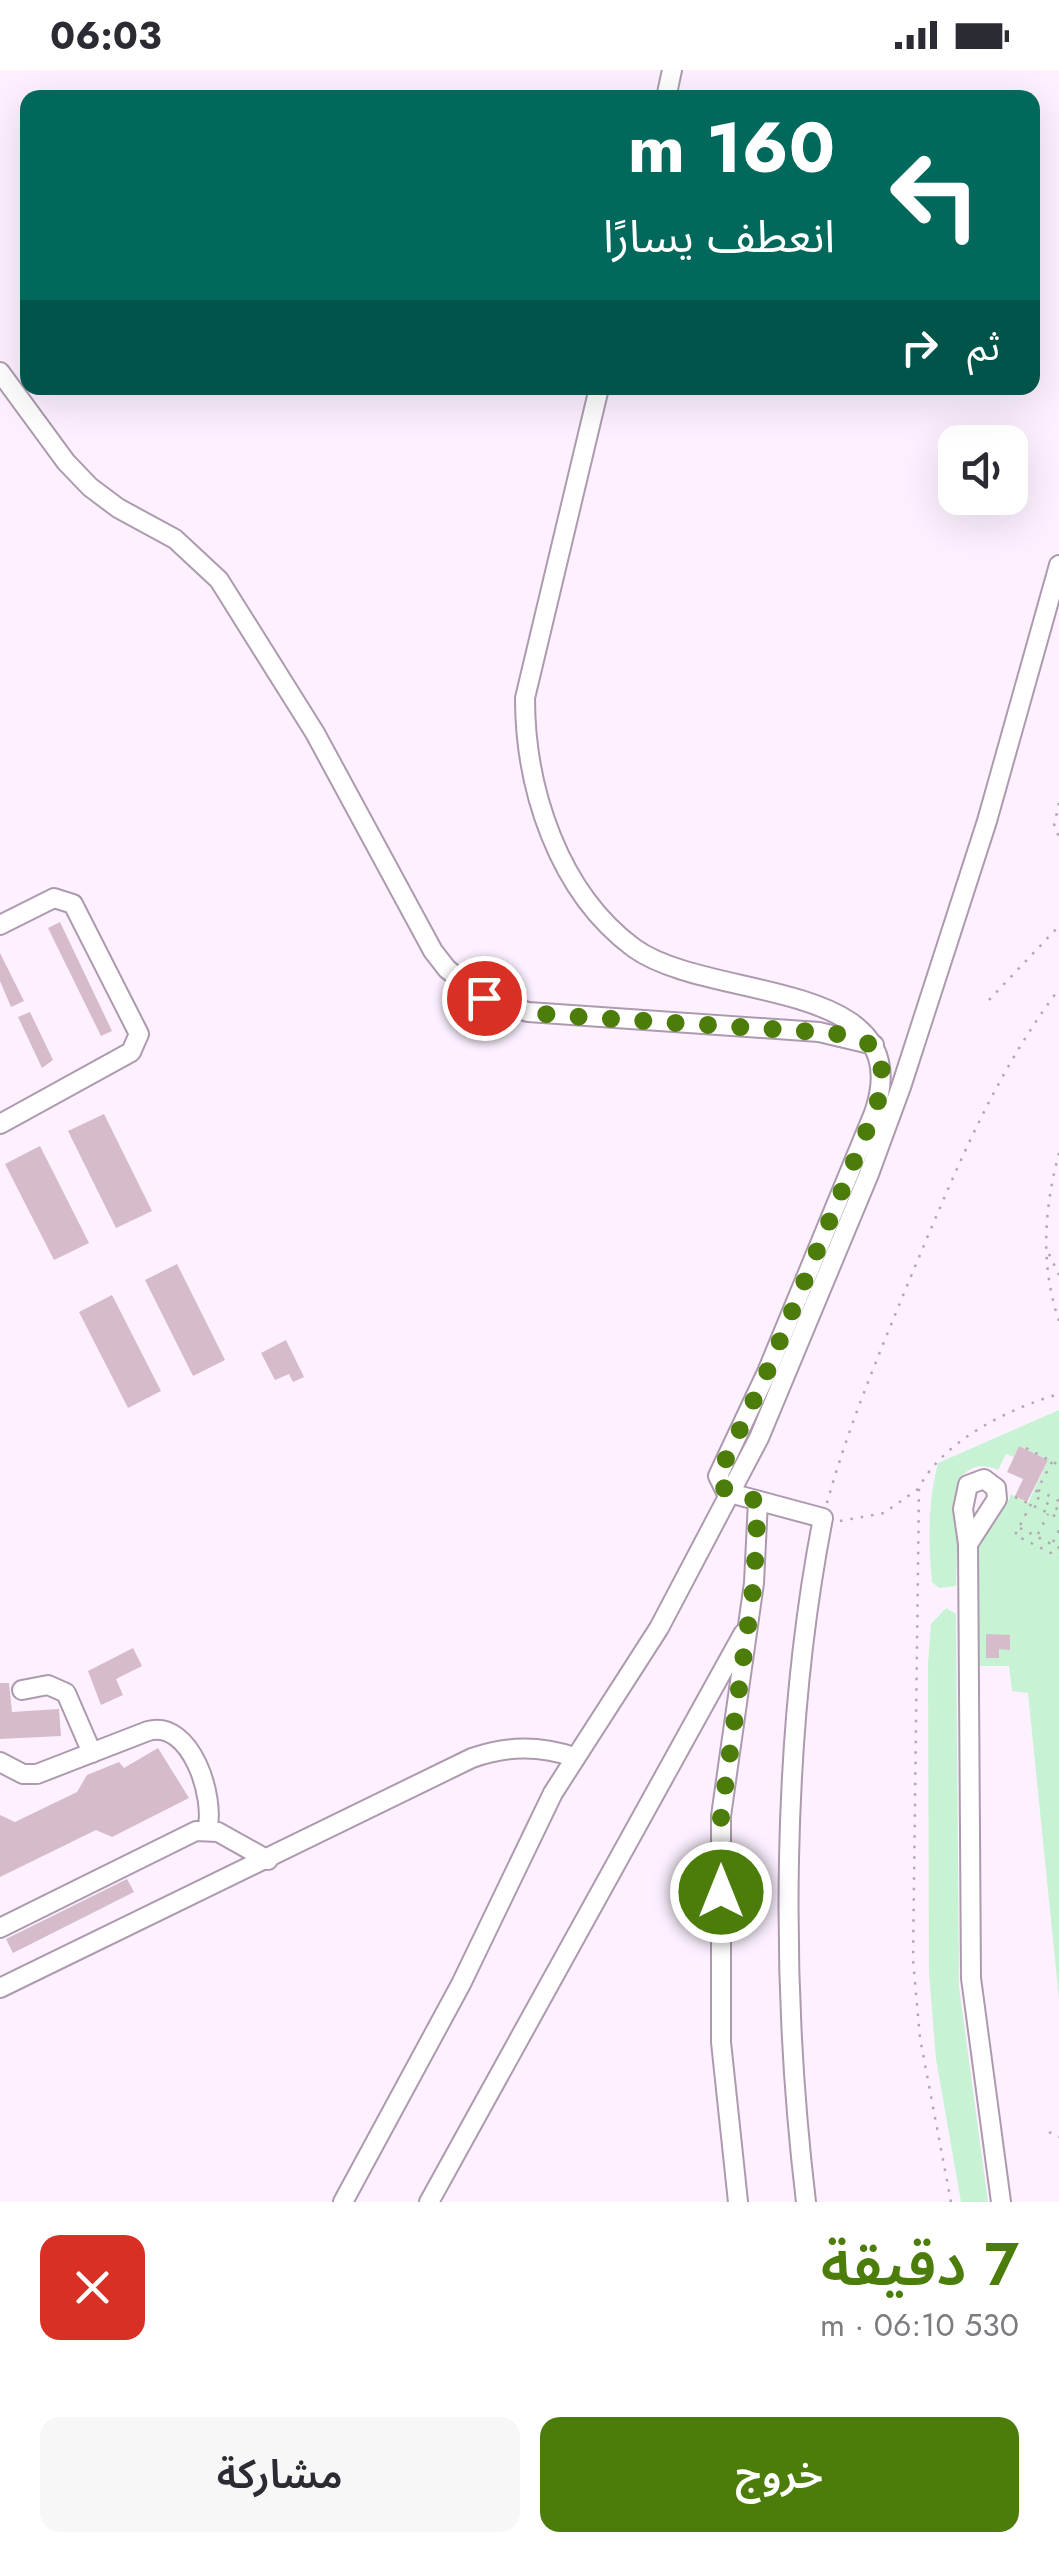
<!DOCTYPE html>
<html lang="ar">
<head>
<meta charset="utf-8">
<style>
	body { margin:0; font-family:Jost,"Noto Sans Arabic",sans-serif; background:#f7f7f7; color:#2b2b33; direction:rtl; height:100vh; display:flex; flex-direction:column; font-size:38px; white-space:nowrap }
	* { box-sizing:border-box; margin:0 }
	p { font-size:32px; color:#7c7c81 }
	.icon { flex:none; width:55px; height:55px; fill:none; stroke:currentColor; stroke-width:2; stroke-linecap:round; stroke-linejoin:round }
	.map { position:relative; height:2132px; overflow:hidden; direction:ltr }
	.panel { display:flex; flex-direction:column; background:#fff; flex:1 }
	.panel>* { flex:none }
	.hud { position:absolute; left:20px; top:20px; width:1020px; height:305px; border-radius:20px; box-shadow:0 10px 40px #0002; direction:rtl; background:#00695c; color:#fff; overflow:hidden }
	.fabs { position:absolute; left:938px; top:355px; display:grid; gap:20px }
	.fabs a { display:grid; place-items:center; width:90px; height:90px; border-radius:20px; background:#fff; box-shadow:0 10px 40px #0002; font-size:50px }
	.pin { position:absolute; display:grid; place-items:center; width:85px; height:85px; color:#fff; margin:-42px; border:5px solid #fff; border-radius:50%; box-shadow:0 2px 10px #0007 }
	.me { position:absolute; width:110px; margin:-55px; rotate:0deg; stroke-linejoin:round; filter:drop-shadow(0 0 8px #0008) }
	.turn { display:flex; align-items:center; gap:35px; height:210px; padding:0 40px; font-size:45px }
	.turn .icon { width:130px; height:130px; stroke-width:2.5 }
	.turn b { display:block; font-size:70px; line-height:85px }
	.then { display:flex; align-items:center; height:95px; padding:0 40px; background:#0003; gap:20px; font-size:38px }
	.round { display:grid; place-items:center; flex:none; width:105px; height:105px; border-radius:20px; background:#f7f7f7 }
	.headline { display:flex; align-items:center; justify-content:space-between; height:170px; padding:0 40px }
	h1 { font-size:60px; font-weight:600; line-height:75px; color:#4c7d0a }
	.cta { display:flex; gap:20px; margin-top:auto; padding:20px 40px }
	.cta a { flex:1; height:115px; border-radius:20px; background:#4c7d0a; color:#fff; font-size:40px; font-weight:600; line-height:115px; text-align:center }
	.cta a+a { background:#f7f7f7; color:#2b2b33 }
	.status { display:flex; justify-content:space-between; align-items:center; height:70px; padding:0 50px; background:#fff; direction:ltr }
	.status svg { height:28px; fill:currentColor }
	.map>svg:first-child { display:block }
</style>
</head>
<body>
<div class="status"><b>06:03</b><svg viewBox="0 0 49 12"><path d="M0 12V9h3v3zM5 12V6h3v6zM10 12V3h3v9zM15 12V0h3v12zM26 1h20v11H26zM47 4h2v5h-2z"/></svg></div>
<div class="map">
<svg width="1059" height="2132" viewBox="0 0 1059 2132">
	<rect width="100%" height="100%" fill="#fdf1ff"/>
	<g fill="#c8f2d4">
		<path d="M1059,1340V1929L1028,1623L1012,1621L1009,1596H975C975,1567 969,1491 979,1468C986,1450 1006,1444 1011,1424L1028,1433L1048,1390L1019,1376L1014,1387L1006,1384L998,1400C982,1393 970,1396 959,1409L956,1516L939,1518L932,1512C928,1473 928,1431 938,1393Z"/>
		<polygon points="946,1538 956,1544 959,1916 988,2132 961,2132 936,1989 929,1903 928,1594 931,1554"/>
	</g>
	<g fill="#d6bbca">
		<polygon points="60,852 112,961 101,966 48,858"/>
		<polygon points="0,883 24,931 11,937 0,911"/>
		<polygon points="30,942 53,990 42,998 18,947"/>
		<polygon points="104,1044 152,1141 116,1158 68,1061"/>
		<polygon points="40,1076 89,1173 54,1190 5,1094"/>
		<polygon points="177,1194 225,1290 193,1306 145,1210"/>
		<polygon points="112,1225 161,1321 128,1338 79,1242"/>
		<polygon points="286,1270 304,1307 293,1312 289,1304 275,1310 261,1283"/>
		<polygon points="1019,1376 1048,1390 1027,1432 1015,1426 1023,1409 1007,1402"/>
		<polygon points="986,1564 1010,1565 1010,1580 999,1579 999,1588 986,1588"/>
		<polygon points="133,1578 142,1596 116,1609 123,1625 101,1635 88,1601"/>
		<polygon points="0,1613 9,1613 12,1642 59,1639 61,1666 0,1669"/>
		<polygon points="158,1678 189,1728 112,1767 96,1760 0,1807 0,1745 15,1752 77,1722 87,1705 119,1692 124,1698"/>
		<polygon points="127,1809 134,1822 13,1883 6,1869"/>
	</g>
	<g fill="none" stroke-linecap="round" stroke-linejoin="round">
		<defs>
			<g id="minor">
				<polyline points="666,28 672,0"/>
				<polyline points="0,302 66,392 90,417 118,438 175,469 219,510 315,663 433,881 447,899 484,928 528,942 819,962 874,975"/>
				<path d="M599,318L525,628C525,718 558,822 634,878C710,933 921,906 874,1043L767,1302L718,1406L726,1422L823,1448C781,1663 780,1915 806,2132"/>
				<polyline points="0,855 54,828 73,834 139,964 131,982 0,1054"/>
				<polyline points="968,1474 997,1429 996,1418 984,1409 968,1415 963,1439 968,1474 971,1908 1001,2132"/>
				<polyline points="22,1620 48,1615 66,1623 92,1683"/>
				<path d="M0,1692L23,1704H37L148,1661C191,1649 216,1728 207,1761"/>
				<polyline points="0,1858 196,1761 218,1762 268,1790"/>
				<path d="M0,1918L472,1688C507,1676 538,1675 574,1687"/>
				<polyline points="343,2132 461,1914 553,1723 659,1558 759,1368 869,1104 901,1017 987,751 1059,495"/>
				<polyline points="429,2132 743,1564"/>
				<polyline points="738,2132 721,1972 721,1746 754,1513 758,1431"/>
			</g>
		</defs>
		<use href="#minor" stroke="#ad9aaf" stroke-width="22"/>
		<g stroke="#b1a7b2" stroke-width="2.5" stroke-dasharray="2.5 8" stroke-linecap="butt">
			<polyline points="1059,733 1054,756 1059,767"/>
			<polyline points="989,930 1059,856"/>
			<path d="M1059,1083C1044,1139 1040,1195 1059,1251"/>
			<polyline points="1049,1184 1059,1205"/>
			<polyline points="1026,1378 1059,1395"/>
			<polyline points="1052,1392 1034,1426 1059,1440"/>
			<polyline points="1038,1420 1059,1431"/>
			<polyline points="1015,1427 1059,1448"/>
			<path d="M827,1433C848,1357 879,1284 909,1211C952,1109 992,1008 1059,919"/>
			<polyline points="1031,1434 1015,1465 1059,1487"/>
			<polyline points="840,1451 884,1443 918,1419"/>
			<polyline points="1020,1458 1059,1478"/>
			<polyline points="1038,1464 1048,1444"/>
			<polyline points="1053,1472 1059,1460"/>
			<polyline points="1049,2062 1059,2067"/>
			<path d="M951,2132L920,1968L913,1890L919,1418C942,1371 1010,1338 1059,1324"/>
		</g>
		<use href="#minor" stroke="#fff" stroke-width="18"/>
	</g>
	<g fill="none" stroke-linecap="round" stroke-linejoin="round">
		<path stroke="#4c7d0a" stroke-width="18" stroke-dasharray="0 32.4" d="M484,928L505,937L551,945L834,963L876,976C885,1001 883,1018 874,1043L767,1302L718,1406L726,1422L758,1431L754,1513L721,1746V1822"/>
	</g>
</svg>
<div class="fabs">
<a><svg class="icon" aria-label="sound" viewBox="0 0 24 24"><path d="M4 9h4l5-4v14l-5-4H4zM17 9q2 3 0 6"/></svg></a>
</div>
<div class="pin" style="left:484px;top:928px;background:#d93025"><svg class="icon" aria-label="arrive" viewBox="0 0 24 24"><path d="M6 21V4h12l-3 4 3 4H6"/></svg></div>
<svg class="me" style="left:721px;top:1822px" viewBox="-20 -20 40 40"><circle r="17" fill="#4c7d0a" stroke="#fff" stroke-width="3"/><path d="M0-11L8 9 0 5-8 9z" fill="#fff"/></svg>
<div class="hud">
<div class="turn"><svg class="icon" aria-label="left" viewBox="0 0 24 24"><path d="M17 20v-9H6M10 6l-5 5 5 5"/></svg><div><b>160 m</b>انعطف يسارًا</div></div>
<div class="then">ثم<svg class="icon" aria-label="right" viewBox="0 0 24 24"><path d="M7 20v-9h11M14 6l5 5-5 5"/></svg></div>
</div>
</div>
<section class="panel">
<div class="headline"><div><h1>7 دقيقة</h1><p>530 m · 06:10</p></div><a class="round" style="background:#d93025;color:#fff"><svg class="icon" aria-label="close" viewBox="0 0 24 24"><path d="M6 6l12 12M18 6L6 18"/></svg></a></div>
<div class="cta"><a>خروج</a><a>مشاركة</a></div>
</section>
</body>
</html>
